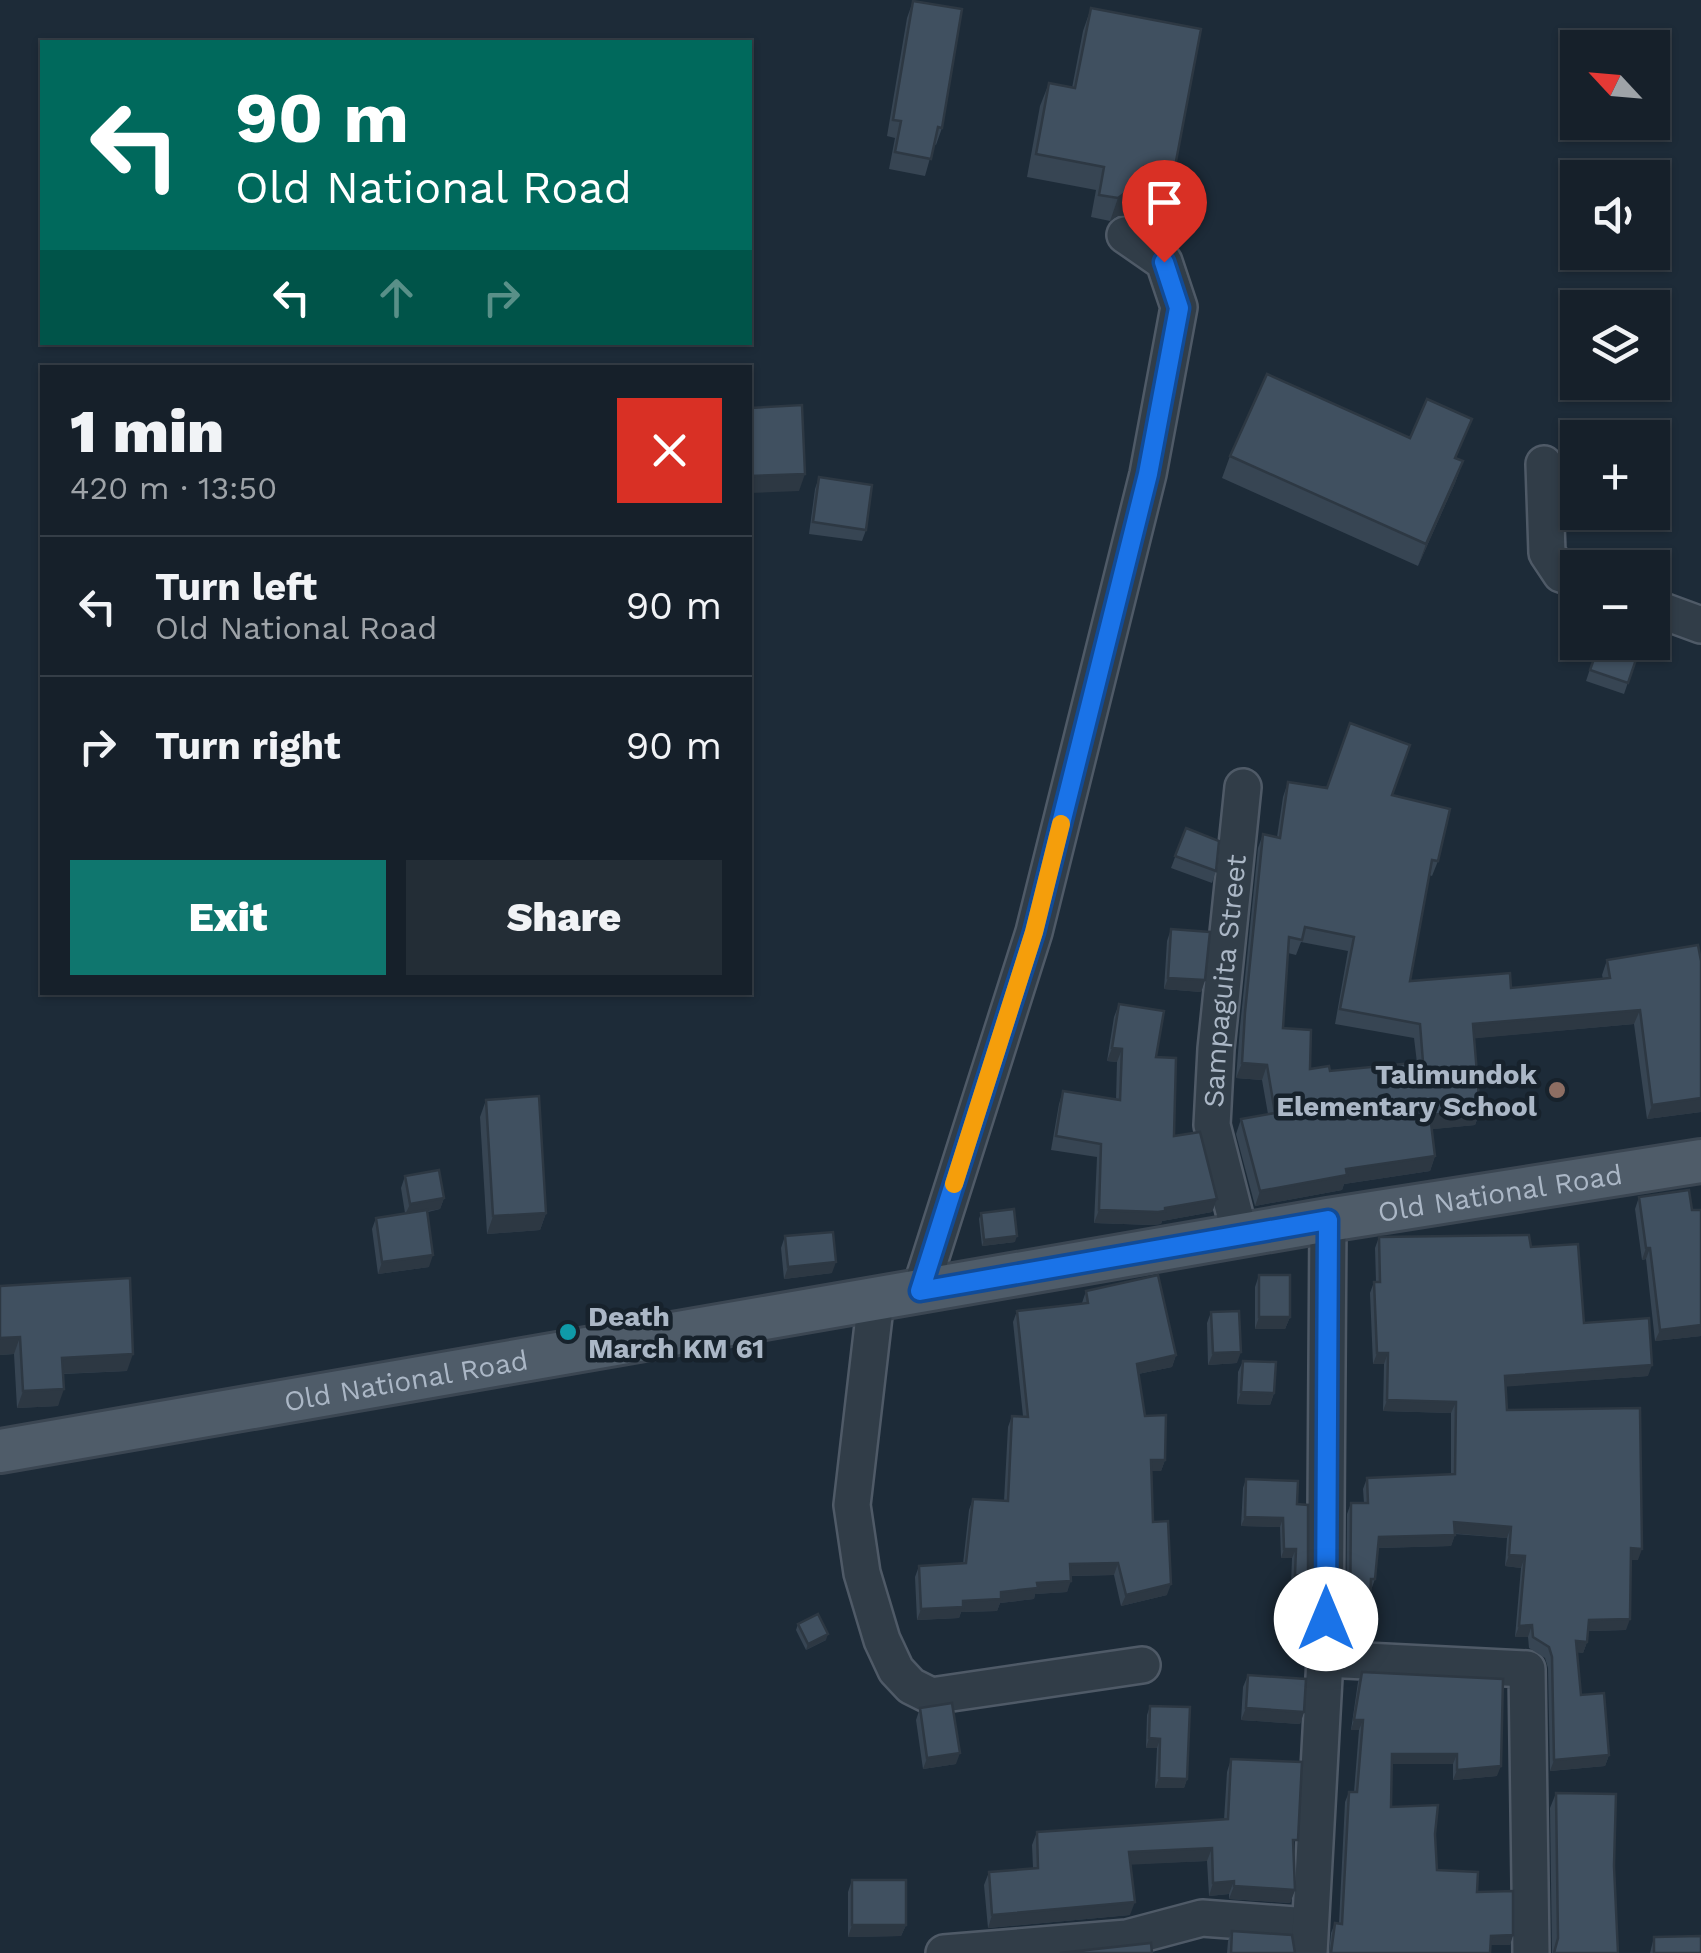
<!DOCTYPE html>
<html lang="en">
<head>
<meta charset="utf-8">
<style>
	body { margin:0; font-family:"Work Sans",sans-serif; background:#232d36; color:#f1f3f6; height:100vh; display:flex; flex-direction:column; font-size:38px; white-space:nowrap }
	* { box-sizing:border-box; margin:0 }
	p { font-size:32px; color:#9ea3a8 }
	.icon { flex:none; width:55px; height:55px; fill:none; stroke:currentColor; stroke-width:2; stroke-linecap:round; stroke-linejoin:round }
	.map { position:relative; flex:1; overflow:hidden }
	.drawer { position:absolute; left:40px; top:365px; width:712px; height:630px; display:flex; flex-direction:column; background:#16202a; border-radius:0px; box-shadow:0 2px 8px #0004,0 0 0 2px #353e47 }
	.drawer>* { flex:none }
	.top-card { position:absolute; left:40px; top:40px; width:712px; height:305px; border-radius:0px; box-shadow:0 2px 8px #0004,0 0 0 2px #353e47; background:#00695c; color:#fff; overflow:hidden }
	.needle { width:65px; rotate:296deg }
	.tools { position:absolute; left:1560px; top:30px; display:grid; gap:20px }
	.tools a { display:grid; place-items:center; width:110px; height:110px; border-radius:0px; background:#16202a; box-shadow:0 2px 8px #0004,0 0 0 2px #353e47; font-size:50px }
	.pin { position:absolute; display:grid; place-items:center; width:85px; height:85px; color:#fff; margin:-102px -42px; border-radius:50% 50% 50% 0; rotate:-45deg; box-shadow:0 0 10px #0007 }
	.pin .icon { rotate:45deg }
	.me { position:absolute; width:110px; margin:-55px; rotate:0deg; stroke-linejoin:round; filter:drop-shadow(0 0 8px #0008) }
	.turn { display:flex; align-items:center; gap:35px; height:210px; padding:0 30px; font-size:45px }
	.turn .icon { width:130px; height:130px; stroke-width:2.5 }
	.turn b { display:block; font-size:70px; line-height:85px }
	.lanes { display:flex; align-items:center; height:95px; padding:0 30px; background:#0003; justify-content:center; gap:50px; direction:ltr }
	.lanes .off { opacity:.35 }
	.round { display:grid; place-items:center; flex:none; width:105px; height:105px; border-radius:0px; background:#232d36 }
	.overview { display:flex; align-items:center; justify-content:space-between; height:170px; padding:0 30px }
	h1 { font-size:60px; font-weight:800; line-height:75px }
	.cta { display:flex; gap:20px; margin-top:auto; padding:20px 30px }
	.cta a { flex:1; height:115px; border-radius:0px; background:#0f766e; color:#fff; font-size:40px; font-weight:800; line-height:115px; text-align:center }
	.cta a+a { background:#232d36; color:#f1f3f6 }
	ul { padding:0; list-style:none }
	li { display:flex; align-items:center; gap:30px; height:140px; padding:0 30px; border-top:2px solid #353e47 }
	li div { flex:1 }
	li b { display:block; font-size:38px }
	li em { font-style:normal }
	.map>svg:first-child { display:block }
</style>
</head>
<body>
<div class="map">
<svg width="1701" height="1953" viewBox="0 0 1701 1953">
	<rect width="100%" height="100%" fill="#1d2b38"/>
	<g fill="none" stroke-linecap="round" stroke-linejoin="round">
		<defs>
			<g id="minor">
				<polyline points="1544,464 1547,553 1561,574 1578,580"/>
				<polyline points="1652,607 1701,625"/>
				<path id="s1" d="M1240,1235L1212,1125L1216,1049L1243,787"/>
				<polyline points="920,1291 1034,932 1148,474 1179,307 1164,262 1125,235"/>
				<polyline points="876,1299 852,1505 862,1573 882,1640 896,1670 911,1686 931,1696 1142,1665"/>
				<polyline points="1325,1659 1527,1669 1531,1953"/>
				<polyline points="944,1953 1127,1938 1202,1918 1309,1926"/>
				<polyline points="1309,1953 1325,1659 1328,1220"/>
			</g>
			<g id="major">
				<path id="s2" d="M0,1451L1328,1220L1701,1161"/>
			</g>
		</defs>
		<use href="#minor" stroke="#4f5a67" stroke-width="40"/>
		<use href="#major" stroke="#3b4652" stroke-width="48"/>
		<use href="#minor" stroke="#313d48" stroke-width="35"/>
		<use href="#major" stroke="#4f5c69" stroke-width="42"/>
	</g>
	<g fill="#374553" fill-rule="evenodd">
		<polygon points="913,1 942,128 936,145 934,144 925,176 889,169 895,138 887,136 907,18"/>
		<polygon points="1091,8 1174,172 1165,195 1140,190 1131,215 1117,216 1110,221 1091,217 1096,190 1027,177 1040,106 1049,83 1072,88 1083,31"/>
		<polygon points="1472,419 1456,458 1463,461 1455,483 1418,566 1222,478 1230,456 1410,438"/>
		<polygon points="819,477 866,530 862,541 809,534 815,489"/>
		<polygon points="1599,642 1642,642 1624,694 1586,681"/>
		<path d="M1288,782L1392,795L1438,861L1432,876L1429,875L1410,981L1511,988L1603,979L1602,975L1607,960L1701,961V1112L1647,1119L1634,1024L1474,1038L1480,1111L1475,1125L1432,1129L1435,1156L1430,1171L1344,1184L1342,1190L1255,1206L1236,1134L1241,1119L1268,1114L1262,1080L1236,1078L1240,1027L1258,848L1263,834L1277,837L1283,797ZM1301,942L1348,951L1335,1024L1414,1038L1417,1063L1330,1071L1310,1069L1283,1028L1288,953L1296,955Z"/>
		<polygon points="1186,828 1216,871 1212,883 1171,868"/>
		<polygon points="1171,929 1205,980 1201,992 1164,989 1167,941"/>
		<polygon points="1119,1004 1156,1057 1174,1136 1217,1199 1212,1212 1162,1221 1161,1224 1153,1225 1094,1223 1097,1157 1051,1150 1059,1104 1063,1091 1116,1100 1117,1062 1107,1061 1114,1017"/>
		<polygon points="486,1100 546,1213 540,1230 487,1234 480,1117"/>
		<polygon points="405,1176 444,1198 440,1209 428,1212 429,1267 378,1274 372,1229 376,1218 405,1213 401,1188"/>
		<polygon points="1639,1197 1692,1210 1701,1336 1655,1341 1646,1259 1642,1260 1635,1209"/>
		<polygon points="981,1213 1015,1242 982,1246 979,1219"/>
		<polygon points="785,1236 832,1273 784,1279 781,1248"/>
		<polygon points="1379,1237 1531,1247 1584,1323 1648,1376 1506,1386 1507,1410 1638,1560 1631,1560 1626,1630 1588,1631 1587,1642 1583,1653 1577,1652 1581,1695 1609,1755 1605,1766 1550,1771 1548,1668 1545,1658 1529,1648 1528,1637 1515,1637 1521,1568 1505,1566 1507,1538 1455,1534 1451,1546 1378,1548 1375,1579 1371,1590 1365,1640 1346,1639 1347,1514 1351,1503 1364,1503 1363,1489 1367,1478 1451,1474 1451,1413 1383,1411 1384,1364 1373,1364 1370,1293 1374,1282 1376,1282 1375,1248"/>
		<polygon points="1259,1275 1290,1317 1285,1329 1255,1329 1255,1287"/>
		<polygon points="0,1286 127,1371 63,1374 58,1406 17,1408 14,1354 0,1355"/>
		<polygon points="1086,1291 1176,1355 1172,1367 1138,1374 1145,1416 1165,1460 1161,1471 1152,1471 1153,1522 1167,1595 1121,1606 1114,1575 1071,1576 1067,1592 1035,1594 1034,1599 1000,1603 997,1611 961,1612 959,1618 917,1620 915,1577 919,1566 963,1564 969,1510 973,1499 1004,1501 1008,1427 1012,1416 1023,1416 1013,1322 1017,1311 1082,1303"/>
		<polygon points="1211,1312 1237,1363 1208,1365 1207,1323"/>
		<polygon points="1243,1361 1274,1393 1270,1405 1237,1404 1238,1372"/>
		<polygon points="1246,1479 1297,1504 1308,1576 1304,1585 1291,1584 1292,1558 1281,1558 1280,1527 1241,1526 1243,1488"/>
		<polygon points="798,1624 826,1640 806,1650 796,1630"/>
		<polygon points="1362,1672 1497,1776 1453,1780 1453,1764 1392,1764 1391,1807 1435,1834 1437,1870 1477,1892 1513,1935 1510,1945 1491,1945 1490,1953 1329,1953 1331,1933 1335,1923 1339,1923 1345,1802 1349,1792 1354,1792 1359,1730 1351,1730 1358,1682"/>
		<polygon points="1248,1675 1304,1712 1300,1724 1241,1720 1243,1687"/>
		<polygon points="1150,1706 1187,1779 1184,1788 1155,1788 1157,1748 1146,1748 1147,1715"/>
		<polygon points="920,1708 956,1764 923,1769 916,1720"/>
		<polygon points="1231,1759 1293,1853 1295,1890 1290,1903 1229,1899 1229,1894 1209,1896 1207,1861 1131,1864 1130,1915 988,1928 984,1885 989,1872 1033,1868 1032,1845 1037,1832 1224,1820 1227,1772"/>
		<polygon points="1556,1793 1614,1866 1618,1953 1552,1953 1550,1808"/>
		<polygon points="852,1880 906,1925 901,1936 848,1937 848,1892"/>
		<polygon points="1232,1931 1295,1953 1227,1953 1228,1941"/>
		<polygon points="1654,1937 1701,1953 1650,1953"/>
	</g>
	<g fill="#2d3843">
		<polygon points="1139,192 1131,215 1117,216 1110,221 1118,198 1125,193"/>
		<polygon points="1463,461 1455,483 1418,566 1426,544"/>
		<polygon points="805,474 799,491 750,493 750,476"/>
		<polygon points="1168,978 1205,980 1201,992 1164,989"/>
		<polygon points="1640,1010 1634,1024 1468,1039 1473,1024"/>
		<polygon points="1112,1048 1122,1049 1117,1062 1107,1061"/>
		<polygon points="1242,1063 1267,1065 1262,1080 1236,1078"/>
		<polygon points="1701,1098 1701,1112 1647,1119 1652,1105"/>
		<polygon points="1480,1111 1475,1125 1425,1130 1430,1115"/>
		<polygon points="1435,1156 1430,1171 1344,1184 1342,1190 1255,1206 1260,1191 1346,1169"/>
		<polygon points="444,1198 440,1209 405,1215 410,1204"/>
		<polygon points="1217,1199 1212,1212 1162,1221 1161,1224 1153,1225 1094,1223 1099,1210 1165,1208"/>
		<polygon points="546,1213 540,1230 487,1234 493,1216"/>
		<polygon points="1017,1236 1015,1242 982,1246 984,1240"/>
		<polygon points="1646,1248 1650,1248 1646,1259 1642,1260"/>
		<polygon points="433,1255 429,1267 378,1274 382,1262"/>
		<polygon points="836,1262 832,1273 784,1279 788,1267"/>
		<polygon points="1259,1317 1290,1317 1285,1329 1255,1329"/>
		<polygon points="1701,1325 1701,1336 1655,1341 1660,1330"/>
		<polygon points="20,1337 14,1354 0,1355 0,1338"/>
		<polygon points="1241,1352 1237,1363 1208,1365 1213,1353"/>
		<polygon points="1377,1353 1388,1353 1384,1364 1373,1364"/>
		<polygon points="133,1354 127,1371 56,1374 62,1358"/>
		<polygon points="1176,1355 1172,1367 1133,1375 1137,1364"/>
		<polygon points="1652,1365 1648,1376 1501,1387 1505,1376"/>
		<polygon points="64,1389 58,1406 17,1408 23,1391"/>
		<polygon points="1241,1392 1274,1393 1270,1405 1237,1404"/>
		<polygon points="1387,1400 1456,1402 1451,1413 1383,1411"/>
		<polygon points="1151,1460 1165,1460 1161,1471 1147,1471"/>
		<polygon points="1245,1517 1283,1518 1280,1527 1241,1526"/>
		<polygon points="1454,1522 1511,1527 1507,1538 1450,1533"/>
		<polygon points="1455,1535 1451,1546 1375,1548 1379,1537"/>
		<polygon points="1631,1548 1642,1549 1638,1560 1627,1560"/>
		<polygon points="1284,1549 1296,1549 1292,1558 1281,1558"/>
		<polygon points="1509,1555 1525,1556 1521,1568 1505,1566"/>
		<polygon points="1118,1563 1114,1575 1066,1576 1070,1564"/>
		<polygon points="1295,1575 1308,1576 1304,1585 1291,1584"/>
		<polygon points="1071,1581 1067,1592 1035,1594 1034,1599 1000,1603 997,1611 961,1612 959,1618 917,1620 921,1609 963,1601 1037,1583"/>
		<polygon points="1171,1584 1167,1595 1121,1606 1126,1595"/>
		<polygon points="1630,1619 1626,1630 1585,1631 1589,1620"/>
		<polygon points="1532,1625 1528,1637 1515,1637 1519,1626"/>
		<polygon points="1350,1628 1369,1628 1365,1640 1346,1639"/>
		<polygon points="828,1634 826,1640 806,1650 808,1644"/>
		<polygon points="1576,1641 1587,1642 1583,1653 1572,1652"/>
		<polygon points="1246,1708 1304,1712 1300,1724 1241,1720"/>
		<polygon points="1354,1720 1363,1720 1359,1730 1351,1730"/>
		<polygon points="1149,1738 1160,1739 1157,1748 1146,1748"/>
		<polygon points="960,1753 956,1764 923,1769 927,1758"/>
		<polygon points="1392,1754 1457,1754 1453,1764 1389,1764"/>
		<polygon points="1609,1755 1605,1766 1550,1771 1554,1760"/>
		<polygon points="1501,1766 1497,1776 1453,1780 1457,1770"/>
		<polygon points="1159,1778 1187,1779 1184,1788 1155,1788"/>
		<polygon points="1212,1848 1207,1861 1125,1865 1129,1852"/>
		<polygon points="1234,1881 1229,1894 1209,1896 1213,1883"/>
		<polygon points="1234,1886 1295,1890 1290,1903 1229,1899"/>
		<polygon points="1135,1902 1130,1915 988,1928 992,1915"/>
		<polygon points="852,1925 906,1925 901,1936 848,1937"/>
		<polygon points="1513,1935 1510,1945 1487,1945 1491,1936"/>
	</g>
	<g fill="#405060" stroke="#2d3843" stroke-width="2.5" fill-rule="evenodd">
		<polygon points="913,1 962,9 942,128 938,127 931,159 895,152 901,121 893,120"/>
		<polygon points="1091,8 1201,29 1174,172 1144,167 1139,192 1125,193 1118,198 1099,195 1104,167 1036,154 1049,83 1075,88"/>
		<polygon points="1267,374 1410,438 1427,399 1472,419 1455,458 1463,461 1426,544 1230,456"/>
		<polygon points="802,405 805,474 750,476 750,408"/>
		<polygon points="819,477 872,485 866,530 813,522"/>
		<polygon points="1600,642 1642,642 1628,683 1590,670"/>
		<path d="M1350,723L1410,745L1392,795L1450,809L1438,861L1432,860L1410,981L1510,973L1511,988L1610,978L1607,960L1698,945L1701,961V1098L1652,1105L1640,1010L1473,1024L1480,1111L1430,1115L1435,1156L1346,1169L1347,1175L1260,1191L1241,1119L1275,1113L1267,1065L1242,1063L1245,1012L1263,834L1280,838L1288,782L1327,788ZM1305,927L1354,937L1340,1009L1420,1024L1423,1062L1330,1071L1329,1066L1310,1069L1311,1030L1283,1028L1289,937L1302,940Z"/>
		<polygon points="1186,828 1219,841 1216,871 1175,856"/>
		<polygon points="1171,929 1210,932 1205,980 1168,978"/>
		<polygon points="1119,1004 1164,1011 1156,1057 1176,1058 1174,1136 1200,1132 1217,1199 1165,1208 1165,1211 1158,1212 1099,1210 1101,1144 1056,1136 1063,1091 1120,1100 1122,1049 1112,1048"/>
		<polygon points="539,1096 546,1213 493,1216 486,1100"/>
		<polygon points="439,1170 444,1198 410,1204 405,1176"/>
		<polygon points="1689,1190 1692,1210 1701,1210 1701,1325 1660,1330 1650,1248 1646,1248 1639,1197"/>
		<polygon points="1014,1209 1017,1236 984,1240 981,1213"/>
		<polygon points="427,1210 433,1255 382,1262 376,1218"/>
		<polygon points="833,1232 836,1262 788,1267 785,1236"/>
		<polygon points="1529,1235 1531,1247 1578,1244 1584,1323 1649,1318 1652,1365 1505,1376 1507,1410 1640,1408 1642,1549 1631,1548 1630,1619 1589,1620 1587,1642 1576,1641 1581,1695 1604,1693 1609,1755 1554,1760 1552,1657 1549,1647 1533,1637 1532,1625 1519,1626 1525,1556 1509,1555 1511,1527 1454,1522 1455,1535 1379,1537 1375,1579 1371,1579 1369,1628 1350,1628 1351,1503 1368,1503 1367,1478 1455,1474 1456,1402 1387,1400 1388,1353 1377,1353 1374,1282 1380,1282 1379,1237"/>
		<polygon points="1158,1275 1176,1355 1137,1364 1145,1416 1166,1415 1165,1460 1151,1460 1153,1522 1168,1521 1171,1584 1126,1595 1118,1563 1070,1564 1071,1581 1037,1583 1038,1588 1001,1592 1001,1599 963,1601 963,1607 921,1609 919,1566 966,1563 973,1499 1008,1501 1012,1416 1028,1417 1017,1311 1088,1303 1086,1291"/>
		<rect x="1259" y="1275" width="31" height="42"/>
		<polygon points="130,1278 133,1354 62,1358 64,1389 23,1391 20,1337 0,1338 0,1286"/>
		<polygon points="1239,1311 1241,1352 1213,1353 1211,1312"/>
		<polygon points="1243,1361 1276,1362 1274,1393 1241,1392"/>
		<polygon points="1246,1479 1298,1481 1297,1504 1308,1505 1308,1576 1295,1575 1296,1549 1284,1549 1283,1518 1245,1517"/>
		<polygon points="818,1614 828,1634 808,1644 798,1624"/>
		<polygon points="1362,1672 1503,1679 1501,1766 1457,1770 1457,1754 1392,1754 1391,1807 1438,1805 1435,1834 1437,1870 1478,1872 1477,1892 1513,1891 1513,1935 1491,1936 1490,1953 1331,1953 1335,1923 1342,1924 1349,1792 1357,1792 1363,1720 1354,1720"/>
		<polygon points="1248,1675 1306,1679 1304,1712 1246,1708"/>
		<polygon points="952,1703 960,1753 927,1758 920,1708"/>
		<polygon points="1150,1706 1190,1707 1187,1779 1159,1778 1160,1739 1149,1738"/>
		<polygon points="1231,1759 1302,1762 1298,1840 1293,1840 1295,1890 1234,1886 1234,1881 1213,1883 1212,1848 1129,1852 1135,1902 992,1915 989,1872 1038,1868 1037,1832 1228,1819"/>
		<polygon points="1556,1793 1616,1794 1614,1866 1618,1953 1554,1953 1558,1938"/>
		<rect x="852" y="1880" width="54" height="45"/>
		<polygon points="1232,1931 1292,1935 1295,1953 1231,1953"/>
		<polygon points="1701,1936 1701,1953 1654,1953 1654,1937"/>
		<polygon points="1151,1943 1152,1953 1060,1953"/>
	</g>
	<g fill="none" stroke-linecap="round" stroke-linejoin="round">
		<defs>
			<polyline id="route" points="1164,262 1179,308 1148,474 1034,932 920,1291 1328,1220 1326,1619"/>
		</defs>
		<use href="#route" stroke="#114b97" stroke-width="25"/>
		<use href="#route" stroke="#1a73e8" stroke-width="18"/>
		<polyline stroke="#f59e0b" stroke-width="18" points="954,1184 1034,932 1061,824"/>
	</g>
	<circle fill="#8d6e63" stroke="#17222c" stroke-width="4" cx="1557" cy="1090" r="10"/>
	<circle fill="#0f9aa8" stroke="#17222c" stroke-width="4" cx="568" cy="1332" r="10"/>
	<g text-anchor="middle" stroke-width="9" stroke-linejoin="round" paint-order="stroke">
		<g font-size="28" fill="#abb7c6" stroke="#17222c">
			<text dy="10" stroke="none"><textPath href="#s1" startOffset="258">Sampaguita Street</textPath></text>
			<text dy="10" stroke="none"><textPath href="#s2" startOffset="1522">Old National Road</textPath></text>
			<text dy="10" stroke="none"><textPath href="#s2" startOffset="412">Old National Road</textPath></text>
		</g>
		<g font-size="28" font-weight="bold" fill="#abb7c6" stroke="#17222c" text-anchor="end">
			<text x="1537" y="1084">Talimundok<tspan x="1537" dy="32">Elementary School</tspan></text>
			<text x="588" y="1326" text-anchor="start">Death<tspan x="588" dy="32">March KM 61</tspan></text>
		</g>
	</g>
</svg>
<div class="tools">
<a><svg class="needle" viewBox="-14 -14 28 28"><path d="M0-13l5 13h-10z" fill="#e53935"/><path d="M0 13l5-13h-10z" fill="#9ea3a8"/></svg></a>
<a><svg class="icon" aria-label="sound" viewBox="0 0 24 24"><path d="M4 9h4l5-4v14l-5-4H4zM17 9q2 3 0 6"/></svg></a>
<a><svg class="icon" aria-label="layers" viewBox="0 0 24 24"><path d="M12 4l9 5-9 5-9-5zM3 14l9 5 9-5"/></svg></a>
<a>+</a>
<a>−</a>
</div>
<div class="pin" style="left:1164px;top:262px;background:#d93025"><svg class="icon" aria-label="arrive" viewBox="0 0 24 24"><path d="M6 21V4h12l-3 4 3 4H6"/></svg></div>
<svg class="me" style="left:1326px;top:1619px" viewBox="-20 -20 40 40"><circle r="19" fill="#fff"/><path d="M0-13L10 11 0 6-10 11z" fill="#1a73e8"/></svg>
<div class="top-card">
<div class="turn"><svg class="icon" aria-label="left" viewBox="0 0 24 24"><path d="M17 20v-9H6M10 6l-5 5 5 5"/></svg><div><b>90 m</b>Old National Road</div></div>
<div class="lanes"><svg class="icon" aria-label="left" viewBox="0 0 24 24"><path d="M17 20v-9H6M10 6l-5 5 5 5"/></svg><svg class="icon off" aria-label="ahead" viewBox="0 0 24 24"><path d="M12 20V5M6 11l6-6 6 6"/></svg><svg class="icon off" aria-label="right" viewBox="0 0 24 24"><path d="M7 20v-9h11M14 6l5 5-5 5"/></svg></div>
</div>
<section class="drawer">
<div class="overview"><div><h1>1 min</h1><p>420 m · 13:50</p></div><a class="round" style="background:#d93025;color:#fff"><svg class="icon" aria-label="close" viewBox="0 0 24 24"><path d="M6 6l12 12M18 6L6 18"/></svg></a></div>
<ul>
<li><svg class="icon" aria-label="left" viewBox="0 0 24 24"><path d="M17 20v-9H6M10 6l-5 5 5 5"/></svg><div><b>Turn left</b><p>Old National Road</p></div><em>90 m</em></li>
<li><svg class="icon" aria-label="right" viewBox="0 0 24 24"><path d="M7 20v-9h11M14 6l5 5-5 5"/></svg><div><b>Turn right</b></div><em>90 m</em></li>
</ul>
<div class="cta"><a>Exit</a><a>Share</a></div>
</section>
</div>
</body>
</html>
